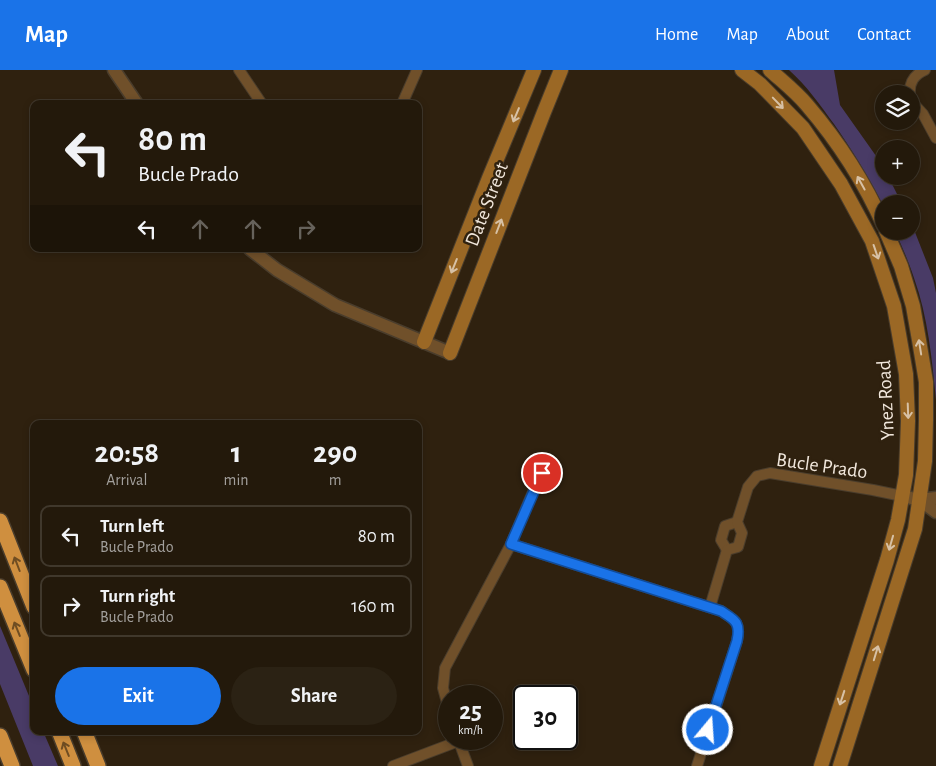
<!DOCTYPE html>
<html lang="en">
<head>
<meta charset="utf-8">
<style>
	body { margin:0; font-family:"Alegreya Sans",sans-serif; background:#2b2214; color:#f1f3f6; height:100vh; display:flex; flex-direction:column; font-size:19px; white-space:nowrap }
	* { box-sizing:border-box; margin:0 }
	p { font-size:16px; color:#a3a09d }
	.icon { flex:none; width:28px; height:28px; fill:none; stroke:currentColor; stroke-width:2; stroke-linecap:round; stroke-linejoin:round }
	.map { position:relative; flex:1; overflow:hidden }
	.sheet { position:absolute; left:30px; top:350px; width:392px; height:315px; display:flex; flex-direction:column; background:#23190b; border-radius:10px; box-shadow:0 2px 8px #0003,0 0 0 1px #40382c }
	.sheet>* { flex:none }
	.top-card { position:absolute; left:30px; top:30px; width:392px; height:152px; border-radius:10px; box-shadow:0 2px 8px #0003,0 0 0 1px #40382c; background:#23190b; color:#f1f3f6; overflow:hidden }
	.tools { position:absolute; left:875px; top:15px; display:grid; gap:10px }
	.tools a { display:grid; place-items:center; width:45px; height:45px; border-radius:50%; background:#23190b; box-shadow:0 2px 8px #0003,0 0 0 1px #40382c; font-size:25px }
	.speed { position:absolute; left:438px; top:615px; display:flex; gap:10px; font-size:25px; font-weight:700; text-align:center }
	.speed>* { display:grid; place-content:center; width:65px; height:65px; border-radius:50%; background:#23190b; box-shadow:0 2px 8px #0003,0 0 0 1px #40382c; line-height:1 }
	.speed small { font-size:12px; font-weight:400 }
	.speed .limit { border:2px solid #111; border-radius:8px; background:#fff; color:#111 }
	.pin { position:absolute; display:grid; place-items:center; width:42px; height:42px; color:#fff; margin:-21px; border:2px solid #fff; border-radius:50%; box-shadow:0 1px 5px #0007 }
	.me { position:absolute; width:55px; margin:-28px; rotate:18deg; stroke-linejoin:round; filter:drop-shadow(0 0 4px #0008) }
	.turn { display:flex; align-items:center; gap:18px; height:105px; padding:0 25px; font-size:22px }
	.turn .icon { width:65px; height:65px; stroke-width:2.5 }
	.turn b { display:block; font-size:35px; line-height:42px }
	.lanes { display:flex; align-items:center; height:48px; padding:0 25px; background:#0003; justify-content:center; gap:25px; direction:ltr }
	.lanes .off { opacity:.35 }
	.eta { display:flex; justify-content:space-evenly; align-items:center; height:85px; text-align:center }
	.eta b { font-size:30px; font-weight:700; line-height:35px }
	.cta { display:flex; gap:10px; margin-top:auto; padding:10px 25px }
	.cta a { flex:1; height:58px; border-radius:30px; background:#1a73e8; color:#fff; font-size:20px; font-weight:700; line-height:58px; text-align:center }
	.cta a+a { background:#2b2214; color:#f1f3f6 }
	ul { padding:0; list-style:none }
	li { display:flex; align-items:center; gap:15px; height:62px; margin:0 10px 8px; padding:0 15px; border:2px solid #40382c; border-radius:10px }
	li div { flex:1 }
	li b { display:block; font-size:19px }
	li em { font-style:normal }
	header { display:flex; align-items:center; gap:30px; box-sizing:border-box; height:70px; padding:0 25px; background:#1a73e8; color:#fff }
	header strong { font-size:24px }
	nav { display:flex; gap:28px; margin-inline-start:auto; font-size:18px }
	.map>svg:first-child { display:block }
</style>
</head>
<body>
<header>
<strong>Map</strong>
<nav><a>Home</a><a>Map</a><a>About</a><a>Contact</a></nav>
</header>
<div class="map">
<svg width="936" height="696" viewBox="0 0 936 696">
	<rect width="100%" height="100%" fill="#2f210f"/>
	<g fill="#493b66">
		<path d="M789,0H834L840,35L881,93L884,98V106H888L902,134H884V137C869,107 852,80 834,54C820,35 807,16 789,0Z"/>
		<path d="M911,152L933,208L936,223V330C932,289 928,247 914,208C909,192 902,177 895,161H911Z"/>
		<polygon points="0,556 34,638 34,661 43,661 58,696 33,696 0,614"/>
	</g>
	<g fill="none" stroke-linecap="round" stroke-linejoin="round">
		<defs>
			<g id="minor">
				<polyline points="239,0 262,34"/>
				<path d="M910,24C909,12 914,5 925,0"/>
				<polyline points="911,31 923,44 936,68"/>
				<polyline points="402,34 417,0"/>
				<path d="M511,474L721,541C735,550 741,552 737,571L697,696"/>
				<polyline points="727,480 721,470 725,456 737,452"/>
				<polyline points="710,537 727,480 738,477 742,463 737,452 748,417 757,406 770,403 873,420 902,426"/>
				<polyline points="449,640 443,618 445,598 511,474 541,403"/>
				<polyline points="458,669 468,696"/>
				<polyline points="393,696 459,671"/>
			</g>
			<g id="tertiary">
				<polyline points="114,0 137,34"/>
				<polyline points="250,179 277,200 335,235 450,283"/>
				<polyline points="902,426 920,430 936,428"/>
				<polyline points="920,430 936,442"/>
			</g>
			<g id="secondary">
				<polyline points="742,0 760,14 803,58 841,114 872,171 894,236 906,304 908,351 906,405 898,450 887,490 821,696"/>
				<path d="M770,0C782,11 796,22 807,35C837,70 865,113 884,156"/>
				<polyline points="424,272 489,108 534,0"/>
				<polyline points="450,283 544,42 561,0"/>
				<polyline points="840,696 915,459 925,391 926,350 926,312 919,270 913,236 901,196 886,161"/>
			</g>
			<g id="motorway">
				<polyline points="0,451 34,537"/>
				<polyline points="0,517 34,600"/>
				<polyline points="59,661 73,696"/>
				<polyline points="84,661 98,696"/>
				<polyline points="0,666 12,696"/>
			</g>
		</defs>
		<use href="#minor" stroke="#4a3d2c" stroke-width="12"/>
		<use href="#tertiary" stroke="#4a3d2c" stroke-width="15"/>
		<use href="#secondary" stroke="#4a3d2c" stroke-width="16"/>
		<use href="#motorway" stroke="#4a3d2c" stroke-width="18"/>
		<use href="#minor" stroke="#70502a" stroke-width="10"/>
		<use href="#tertiary" stroke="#70502a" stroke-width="12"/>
		<use href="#secondary" stroke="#9b6825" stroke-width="14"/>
		<use href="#motorway" stroke="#cf8f3f" stroke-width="15"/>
	</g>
	<defs><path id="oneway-shaft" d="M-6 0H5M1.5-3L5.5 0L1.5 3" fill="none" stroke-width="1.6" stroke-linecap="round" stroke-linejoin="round" transform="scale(1.25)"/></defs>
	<g stroke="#d7c1a5">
		<use href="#oneway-shaft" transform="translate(778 33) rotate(46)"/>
		<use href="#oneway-shaft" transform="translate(516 45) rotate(113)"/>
		<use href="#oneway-shaft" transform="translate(861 113) rotate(-119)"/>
		<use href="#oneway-shaft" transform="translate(499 156) rotate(-69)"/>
		<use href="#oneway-shaft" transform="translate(876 182) rotate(71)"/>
		<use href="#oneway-shaft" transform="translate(454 196) rotate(112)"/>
		<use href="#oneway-shaft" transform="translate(920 277) rotate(-99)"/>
		<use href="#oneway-shaft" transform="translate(908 341) rotate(88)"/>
		<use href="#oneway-shaft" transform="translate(891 473) rotate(106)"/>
		<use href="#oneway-shaft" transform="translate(876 583) rotate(-73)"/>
		<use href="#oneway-shaft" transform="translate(842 628) rotate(108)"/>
	</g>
	<g stroke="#6f4d22">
		<use href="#oneway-shaft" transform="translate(17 494) rotate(-111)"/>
		<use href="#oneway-shaft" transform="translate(17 559) rotate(-112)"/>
		<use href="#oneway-shaft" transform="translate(66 679) rotate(-112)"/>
	</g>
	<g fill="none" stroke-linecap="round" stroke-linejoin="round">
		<defs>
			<path id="route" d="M542,403L511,474L721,541C735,550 741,552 737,571L708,660"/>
		</defs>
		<use href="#route" stroke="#114b97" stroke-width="12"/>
		<use href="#route" stroke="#1a73e8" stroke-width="9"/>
	</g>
	<g text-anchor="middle" stroke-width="5" stroke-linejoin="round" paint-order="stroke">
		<g font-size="20" fill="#f1e7dc" stroke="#2f210f">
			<text transform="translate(486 134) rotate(-69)" y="7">Date Street</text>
			<text transform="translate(885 330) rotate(-93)" y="7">Ynez Road</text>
			<text transform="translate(822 395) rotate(8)" y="7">Bucle Prado</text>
		</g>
	</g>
</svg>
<div class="tools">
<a><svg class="icon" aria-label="layers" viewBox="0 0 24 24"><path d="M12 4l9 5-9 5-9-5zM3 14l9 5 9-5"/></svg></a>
<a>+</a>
<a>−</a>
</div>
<div class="speed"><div>25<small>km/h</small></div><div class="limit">30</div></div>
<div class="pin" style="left:542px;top:403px;background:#d93025"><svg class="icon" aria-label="arrive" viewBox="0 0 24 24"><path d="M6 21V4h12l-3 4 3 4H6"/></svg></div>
<svg class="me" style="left:708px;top:660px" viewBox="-20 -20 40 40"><circle r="17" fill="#1a73e8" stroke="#fff" stroke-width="3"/><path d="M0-11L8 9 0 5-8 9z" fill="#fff"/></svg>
<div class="top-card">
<div class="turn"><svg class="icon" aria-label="left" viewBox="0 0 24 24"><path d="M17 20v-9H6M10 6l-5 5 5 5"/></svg><div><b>80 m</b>Bucle Prado</div></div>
<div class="lanes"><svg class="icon" aria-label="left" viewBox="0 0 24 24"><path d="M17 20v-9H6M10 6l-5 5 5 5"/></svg><svg class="icon off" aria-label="ahead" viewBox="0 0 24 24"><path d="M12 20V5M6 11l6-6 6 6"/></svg><svg class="icon off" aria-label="ahead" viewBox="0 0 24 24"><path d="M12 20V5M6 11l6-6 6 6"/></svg><svg class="icon off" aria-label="right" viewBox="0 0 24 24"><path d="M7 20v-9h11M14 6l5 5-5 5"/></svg></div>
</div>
<section class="sheet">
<div class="eta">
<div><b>20:58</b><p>Arrival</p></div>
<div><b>1</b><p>min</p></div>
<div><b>290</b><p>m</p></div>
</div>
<ul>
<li><svg class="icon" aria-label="left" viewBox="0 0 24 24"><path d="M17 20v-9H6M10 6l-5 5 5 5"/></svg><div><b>Turn left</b><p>Bucle Prado</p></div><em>80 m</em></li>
<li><svg class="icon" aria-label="right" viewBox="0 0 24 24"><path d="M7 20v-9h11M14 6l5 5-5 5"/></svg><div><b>Turn right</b><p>Bucle Prado</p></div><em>160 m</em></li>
</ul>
<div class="cta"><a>Exit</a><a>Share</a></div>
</section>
</div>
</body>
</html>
